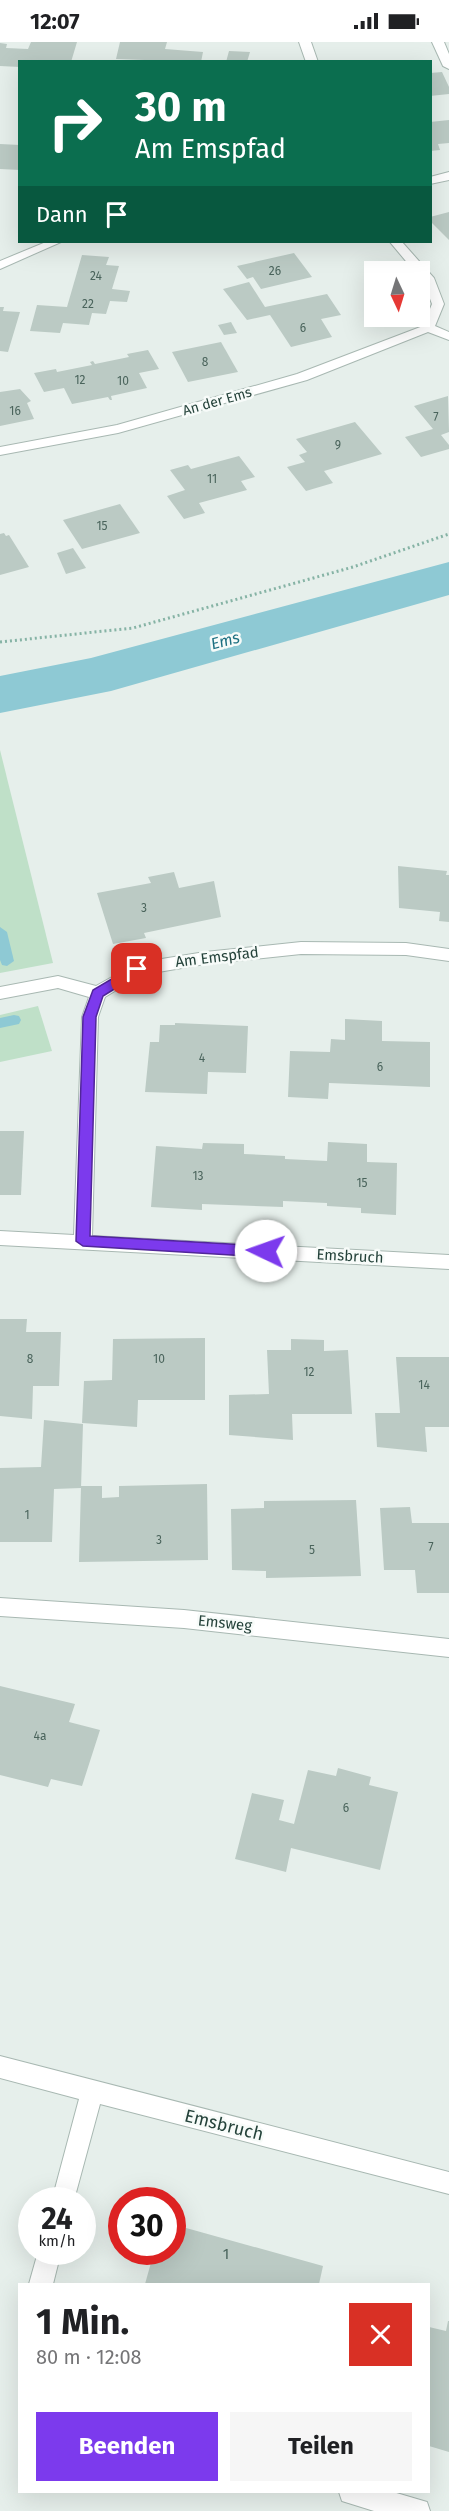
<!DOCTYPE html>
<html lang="de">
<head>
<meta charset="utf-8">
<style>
	body { margin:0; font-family:"Fira Sans",sans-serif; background:#f6f6f6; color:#202124; height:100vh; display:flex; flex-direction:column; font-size:22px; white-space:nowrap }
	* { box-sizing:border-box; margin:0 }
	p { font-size:20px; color:#757577 }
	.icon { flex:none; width:33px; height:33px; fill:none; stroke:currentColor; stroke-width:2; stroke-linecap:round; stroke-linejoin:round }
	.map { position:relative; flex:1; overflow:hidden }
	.panel { position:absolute; left:18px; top:2241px; width:412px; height:210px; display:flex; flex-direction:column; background:#fff; border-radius:0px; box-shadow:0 6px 24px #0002 }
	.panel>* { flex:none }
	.guide { position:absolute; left:18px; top:18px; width:414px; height:183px; border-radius:0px; box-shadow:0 6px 24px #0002; background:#0b6e4f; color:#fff; overflow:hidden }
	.needle { width:39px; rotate:176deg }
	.tools { position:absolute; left:364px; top:219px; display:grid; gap:12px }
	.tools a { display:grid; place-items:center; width:66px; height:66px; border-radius:0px; background:#fff; box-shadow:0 6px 24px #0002; font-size:30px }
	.speed { position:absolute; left:18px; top:2145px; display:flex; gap:12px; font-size:30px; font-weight:700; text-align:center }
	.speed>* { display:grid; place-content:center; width:78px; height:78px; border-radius:50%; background:#fff; box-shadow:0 6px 24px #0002; line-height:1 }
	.speed small { font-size:15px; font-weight:400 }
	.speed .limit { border:9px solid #d22; background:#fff; color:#111 }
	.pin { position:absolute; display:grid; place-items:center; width:51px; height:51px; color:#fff; margin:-26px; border-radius:12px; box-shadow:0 3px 9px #0006 }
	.me { position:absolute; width:66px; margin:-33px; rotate:273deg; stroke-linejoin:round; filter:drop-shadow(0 0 4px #0008) }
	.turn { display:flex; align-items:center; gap:21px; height:126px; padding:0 18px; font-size:27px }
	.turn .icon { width:78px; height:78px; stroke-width:2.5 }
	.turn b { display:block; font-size:42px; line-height:51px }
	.then { display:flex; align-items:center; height:57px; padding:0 18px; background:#0003; gap:12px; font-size:22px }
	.round { display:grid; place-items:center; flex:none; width:63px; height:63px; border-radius:0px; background:#f6f6f6 }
	.headline { display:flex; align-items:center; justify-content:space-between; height:102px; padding:0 18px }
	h1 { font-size:36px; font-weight:700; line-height:45px }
	.button { display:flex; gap:12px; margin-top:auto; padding:12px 18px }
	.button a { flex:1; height:69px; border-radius:0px; background:#7c3aed; color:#fff; font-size:24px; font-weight:700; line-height:69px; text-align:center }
	.button a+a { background:#f6f6f6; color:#202124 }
	.status { display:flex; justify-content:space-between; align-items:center; height:42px; padding:0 30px; background:#fff; direction:ltr }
	.status svg { height:16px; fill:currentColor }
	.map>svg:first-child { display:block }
</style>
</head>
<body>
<div class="status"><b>12:07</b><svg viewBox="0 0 49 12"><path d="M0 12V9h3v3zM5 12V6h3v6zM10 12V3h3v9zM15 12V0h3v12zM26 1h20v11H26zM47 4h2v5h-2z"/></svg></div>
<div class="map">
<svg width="449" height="2469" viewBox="0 0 449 2469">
	<rect width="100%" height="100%" fill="#e6efeb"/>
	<g fill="#bfe0c8">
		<polygon points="0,708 53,921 0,931"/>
		<polygon points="38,964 52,1009 0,1020 0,973"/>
	</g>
	<polygon fill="#8ec9d4" points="449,520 449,553 111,649 0,671 0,634 91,616"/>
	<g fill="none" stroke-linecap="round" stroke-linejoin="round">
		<g fill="#8ec9d4" fill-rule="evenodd">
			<polygon points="0,885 7,890 14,919 7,924 2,923 0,918"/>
			<polygon points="14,973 19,974 21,978 19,982 0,986 0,976"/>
		</g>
	</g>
	<g fill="#bbcac4">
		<polygon points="31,0 77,0 71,20 20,20 20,25 0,24 0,1 7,2 6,6 28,7"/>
		<polygon points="120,0 167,0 165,7 203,10 201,20 116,17"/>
		<polygon points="229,9 250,10 247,20 226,20"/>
		<polygon points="442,30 449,45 449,52 430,54 430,31"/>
		<polygon points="449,78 449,101 438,102 440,108 430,109 430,80"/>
		<polygon points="0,102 20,103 20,128 0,127"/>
		<polygon points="449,170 449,198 430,179 430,175"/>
		<polygon points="294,211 312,235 261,247 253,235 247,237 237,224"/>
		<polygon points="82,213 109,215 106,223 119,224 112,247 130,249 127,260 110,259 106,272 92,271 89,283 63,281 60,291 30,289 37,263 67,265"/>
		<polygon points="249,240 265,265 327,252 341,273 321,277 332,295 291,305 270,273 247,278 223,247"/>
		<polygon points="0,265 4,265 3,269 20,270 8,310 0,309"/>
		<polygon points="231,280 237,291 224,293 218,283"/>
		<polygon points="221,300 238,330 188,340 172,310"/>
		<polygon points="148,308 159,327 139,331 147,346 111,354 112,358 110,358 108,355 72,362 64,346 44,350 34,331 56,327 57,330 92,323 90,320 93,319 95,322 129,315 127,312"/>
		<polygon points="20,347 31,359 27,361 34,377 0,384 0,350"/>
		<polygon points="448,354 449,390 441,393 449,403 449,407 421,415 405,395 433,387 414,364"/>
		<polygon points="355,380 382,412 324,429 333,441 306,449 287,425 305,420 299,413 307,410 296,397"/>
		<polygon points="239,414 255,435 241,439 247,448 199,461 205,471 184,477 167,454 185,448 170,428 188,423 191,427"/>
		<polygon points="120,462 140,491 82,507 63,478"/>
		<polygon points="4,491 6,494 9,493 29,525 0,533 0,492"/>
		<polygon points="73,506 86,526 66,532 57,511"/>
		<polygon points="398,824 447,829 446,833 449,833 449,880 439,879 440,870 399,866"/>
		<polygon points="174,830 179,846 214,839 221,875 144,891 146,896 113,902 97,851 151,841 148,835"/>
		<polygon points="345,977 382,979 382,999 430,1000 430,1045 329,1041 328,1057 288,1055 290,1009 330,1010 331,997 345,998"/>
		<polygon points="175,981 248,984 246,1031 208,1030 207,1052 145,1050 150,1000 159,1000 160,983 175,983"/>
		<polygon points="0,1089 24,1089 21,1153 0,1153"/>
		<polygon points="328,1100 367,1102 367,1120 397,1121 396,1173 361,1171 361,1166 327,1164 327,1161 283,1159 283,1165 202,1162 202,1168 151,1165 156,1104 202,1107 203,1101 244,1102 244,1112 285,1114 285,1117 327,1119"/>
		<polygon points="0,1277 27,1277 26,1290 61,1290 59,1344 33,1344 32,1377 0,1374"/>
		<polygon points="205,1296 205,1358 138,1358 137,1385 82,1381 84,1339 112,1338 113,1297"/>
		<polygon points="291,1297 324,1298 324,1309 348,1308 352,1372 292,1372 293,1398 229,1393 229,1353 269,1352 267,1308 291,1308"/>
		<polygon points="396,1315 449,1315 449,1385 425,1385 427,1410 377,1405 375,1371 400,1371"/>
		<polygon points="44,1378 83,1382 81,1446 54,1447 52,1500 0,1500 0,1426 41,1425"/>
		<polygon points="207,1442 208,1518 79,1520 81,1444 102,1444 102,1456 119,1455 119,1444"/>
		<polygon points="356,1458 361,1534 266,1536 266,1529 232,1528 231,1467 264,1466 264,1459"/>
		<polygon points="410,1465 412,1481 449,1481 449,1551 417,1551 415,1528 384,1528 380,1466"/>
		<polygon points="0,1644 75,1662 69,1680 100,1688 82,1744 51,1737 48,1745 0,1733"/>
		<polygon points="338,1726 371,1735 369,1743 398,1750 380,1828 291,1806 286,1830 235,1817 252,1751 284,1758 279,1778 294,1782 308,1728 336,1734"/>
		<polygon points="179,2184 323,2224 319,2242 145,2242 154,2210 172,2213"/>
		<polygon points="448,2279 449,2279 449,2410 429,2404 429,2285 446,2289"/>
	</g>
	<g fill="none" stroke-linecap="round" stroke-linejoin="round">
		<defs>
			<polygon id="service" points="432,0 444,0 449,12 449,27 443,24"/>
			<g id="minor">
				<polygon points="299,0 311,0 318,20 306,20"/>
				<polygon points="449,130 449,138 430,142 430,135"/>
				<polygon points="46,200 61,200 0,227 0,219"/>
				<polygon points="390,200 402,200 434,236 444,262 435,284 449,290 449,298 428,290 307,338 118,391 0,413 0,405 117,383 297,332 423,284 432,262 420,230 415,230"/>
				<polygon points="301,900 406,901 449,907 449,919 406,913 301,912 205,922 141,933 105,955 98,975 92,1194 449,1213 449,1227 0,1203 0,1189 74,1193 82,975 89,955 58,946 0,957 0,945 58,934 96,944 137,921 205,910"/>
				<polygon points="0,1556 184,1568 449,1597 449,1615 184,1586 0,1574"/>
				<polygon points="0,2014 449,2130 449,2152 100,2062 74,2158 52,2158 79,2057 0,2036"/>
				<polygon points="38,2210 61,2210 53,2242 29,2242"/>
				<polygon points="339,2450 393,2450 427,2460 430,2469 374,2469 342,2459"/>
			</g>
		</defs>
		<use href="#service" stroke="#a8b8b2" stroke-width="2"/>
		<use href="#minor" stroke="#a8b8b2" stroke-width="2"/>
		<polyline stroke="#86b3a5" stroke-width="3" stroke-dasharray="2 3" stroke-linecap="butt" points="0,600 133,586 353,525 449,492"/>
		<use href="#service" fill="#fff" fill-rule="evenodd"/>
		<use href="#minor" fill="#fff" fill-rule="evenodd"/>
	</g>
	<polygon fill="#7c3aed" stroke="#51269a" stroke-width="1.5" points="137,922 142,923 143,927 142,930 103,954 96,975 90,1194 266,1204 273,1209 271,1213 266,1215 83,1204 76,1199 83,975 93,948"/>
	<g text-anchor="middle" stroke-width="5" stroke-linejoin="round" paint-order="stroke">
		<g font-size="12" fill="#4a645c">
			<text x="275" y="233">26</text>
			<text x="96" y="238">24</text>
			<text x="88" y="266">22</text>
			<text x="303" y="290">6</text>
			<text x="205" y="324">8</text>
			<text x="80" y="342">12</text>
			<text x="123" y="343">10</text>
			<text x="15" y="373">16</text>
			<text x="436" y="379">7</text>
			<text x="338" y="407">9</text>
			<text x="212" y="441">11</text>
			<text x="102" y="488">15</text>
			<text x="144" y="870">3</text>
			<text x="202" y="1020">4</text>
			<text x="380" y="1029">6</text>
			<text x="198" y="1138">13</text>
			<text x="362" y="1145">15</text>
			<text x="30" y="1321">8</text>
			<text x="159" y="1321">10</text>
			<text x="309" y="1334">12</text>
			<text x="424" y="1347">14</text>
			<text x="27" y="1477">1</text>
			<text x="159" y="1502">3</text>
			<text x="431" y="1509">7</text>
			<text x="312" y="1512">5</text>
			<text x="40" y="1698">4a</text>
			<text x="346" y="1770">6</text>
		</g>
		<g font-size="14" fill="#24423a" stroke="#f7fbf9">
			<text transform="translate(217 359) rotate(-16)" y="5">An der Ems</text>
		</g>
		<g font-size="15" fill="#24423a" stroke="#f7fbf9">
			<text transform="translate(217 915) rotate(-7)" y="5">Am Emspfad</text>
			<text transform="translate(350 1214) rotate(3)" y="5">Emsbruch</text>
			<text transform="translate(225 1581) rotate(6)" y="5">Emsweg</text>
		</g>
		<g font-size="15" fill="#4a645c">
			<text x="226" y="2217">1</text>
		</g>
		<g font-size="16" font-style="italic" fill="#1c6f80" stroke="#f7fbf9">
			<text transform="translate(225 598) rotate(-15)" y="6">Ems</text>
		</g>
		<g font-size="18" fill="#24423a" stroke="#f7fbf9">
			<text transform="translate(224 2083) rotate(14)" y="6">Emsbruch</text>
		</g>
	</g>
</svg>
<div class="tools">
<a><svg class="needle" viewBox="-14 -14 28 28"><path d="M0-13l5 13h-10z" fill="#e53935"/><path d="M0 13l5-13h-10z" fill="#757577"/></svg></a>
</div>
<div class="speed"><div>24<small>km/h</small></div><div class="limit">30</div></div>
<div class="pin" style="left:137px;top:927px;background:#d93025"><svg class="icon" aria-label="arrive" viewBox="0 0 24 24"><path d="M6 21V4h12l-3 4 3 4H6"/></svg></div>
<svg class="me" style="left:266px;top:1209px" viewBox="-20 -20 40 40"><circle r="19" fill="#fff"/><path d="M0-13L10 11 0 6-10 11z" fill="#7c3aed"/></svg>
<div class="guide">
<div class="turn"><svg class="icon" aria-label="right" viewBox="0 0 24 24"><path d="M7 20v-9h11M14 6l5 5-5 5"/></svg><div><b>30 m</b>Am Emspfad</div></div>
<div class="then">Dann<svg class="icon" aria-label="arrive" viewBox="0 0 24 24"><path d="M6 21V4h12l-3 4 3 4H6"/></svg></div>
</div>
<section class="panel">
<div class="headline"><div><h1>1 Min.</h1><p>80 m · 12:08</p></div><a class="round" style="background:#d93025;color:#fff"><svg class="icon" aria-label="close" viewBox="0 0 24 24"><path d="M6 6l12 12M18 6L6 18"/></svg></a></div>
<div class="button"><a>Beenden</a><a>Teilen</a></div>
</section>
</div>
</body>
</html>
